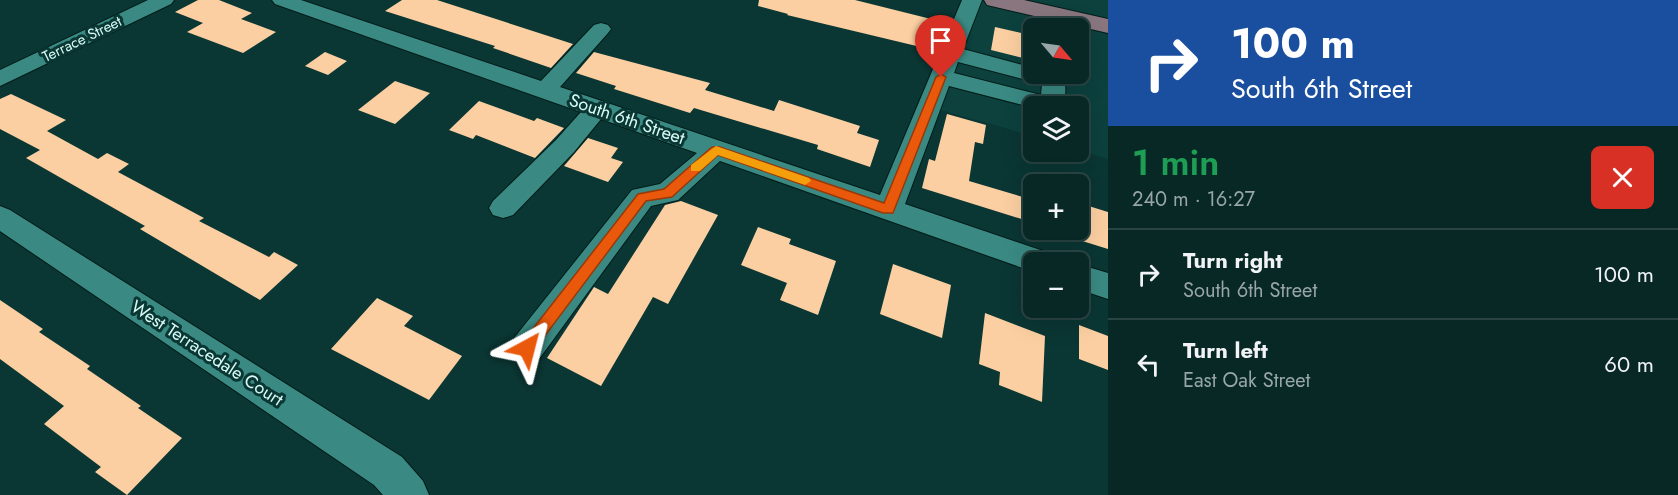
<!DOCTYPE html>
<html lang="en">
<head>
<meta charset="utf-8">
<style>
	body { margin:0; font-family:Jost,sans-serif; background:#163432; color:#f1f3f6; height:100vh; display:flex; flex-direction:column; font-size:22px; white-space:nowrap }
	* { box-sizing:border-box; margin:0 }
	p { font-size:20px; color:#98a6a7 }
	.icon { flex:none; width:33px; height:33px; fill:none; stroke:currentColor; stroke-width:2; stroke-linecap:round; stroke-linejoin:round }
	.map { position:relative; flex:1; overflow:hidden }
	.panel { display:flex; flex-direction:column; background:#082826; width:570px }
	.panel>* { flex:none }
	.top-card { background:#1a4fa0; color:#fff; overflow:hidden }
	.needle { width:39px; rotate:119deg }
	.controls { position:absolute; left:1023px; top:18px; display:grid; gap:12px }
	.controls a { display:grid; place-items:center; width:66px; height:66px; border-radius:9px; background:#082826; box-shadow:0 6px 24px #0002,0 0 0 2px #294443; font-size:30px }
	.pin { position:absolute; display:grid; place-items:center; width:51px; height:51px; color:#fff; margin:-62px -26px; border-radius:50% 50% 50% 0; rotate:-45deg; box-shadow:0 0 6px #0007 }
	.pin .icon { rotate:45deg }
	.me { position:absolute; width:66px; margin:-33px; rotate:38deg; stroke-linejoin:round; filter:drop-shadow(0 0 4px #0008) }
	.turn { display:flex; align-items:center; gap:21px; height:126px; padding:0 24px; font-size:27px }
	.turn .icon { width:78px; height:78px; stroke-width:2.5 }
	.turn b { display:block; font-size:42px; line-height:51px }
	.round { display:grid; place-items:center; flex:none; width:63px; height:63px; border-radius:9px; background:#163432 }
	.head { display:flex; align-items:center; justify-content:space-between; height:102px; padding:0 24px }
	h1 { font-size:36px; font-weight:600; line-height:45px; color:#1e9e55 }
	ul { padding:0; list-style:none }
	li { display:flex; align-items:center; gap:18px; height:90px; padding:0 24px; border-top:2px solid #294443 }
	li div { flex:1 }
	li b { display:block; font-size:22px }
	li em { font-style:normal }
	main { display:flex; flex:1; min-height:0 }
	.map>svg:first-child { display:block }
</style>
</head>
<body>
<main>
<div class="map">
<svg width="1108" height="495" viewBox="0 0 1108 495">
	<rect width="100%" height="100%" fill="#0a3633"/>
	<path fill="#0c413e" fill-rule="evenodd" d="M974,0H1108V159L1079,150L1078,106H1034L1033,136L926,106ZM1034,28H1078V74H1034Z"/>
	<g fill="#fbcfa1">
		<polygon points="198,0 219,0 252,13 241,19 276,32 243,53 187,32 203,23 175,12"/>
		<polygon points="402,0 437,0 573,44 551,68 493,48 495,46 385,11"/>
		<polygon points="759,0 855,0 939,21 929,49 787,15 788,14 758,6"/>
		<polygon points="995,27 1034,36 1034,57 1028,55 1027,59 991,50"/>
		<polygon points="325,52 347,61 328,75 305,66"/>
		<polygon points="594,52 710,83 705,90 774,111 779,100 860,126 857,133 879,140 870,167 817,149 818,145 694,108 690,113 614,89 616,86 576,73"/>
		<polygon points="395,81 430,93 395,124 358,110"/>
		<polygon points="11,94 66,120 47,131 98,159 107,153 129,164 118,172 204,218 199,221 269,257 274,252 298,265 260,300 140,229 145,226 26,158 40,150 0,129 0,99"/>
		<polygon points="479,101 534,121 537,118 564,128 535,158 476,135 473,139 449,130"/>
		<polygon points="947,114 986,125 983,144 975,142 969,181 1033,200 1031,222 922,188 929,159 935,161"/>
		<polygon points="588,138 618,148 611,158 623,162 608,182 564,166"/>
		<polygon points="681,201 718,215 668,304 653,297 601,386 547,358 594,287 608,294 665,205"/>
		<polygon points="1079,203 1108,212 1108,249 1079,240"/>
		<polygon points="758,227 791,239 789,244 836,261 818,315 780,300 787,283 741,265"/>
		<polygon points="893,264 951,285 942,338 880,314"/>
		<polygon points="377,298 413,316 404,326 462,356 429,400 331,349"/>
		<polygon points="0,300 43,329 39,332 90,366 87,369 141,406 138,408 182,438 127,495 95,472 101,467 44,424 64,406 0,359"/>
		<polygon points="985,313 1045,336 1042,402 999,385 1000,372 979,364"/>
		<polygon points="1079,325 1108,336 1108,370 1079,359"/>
	</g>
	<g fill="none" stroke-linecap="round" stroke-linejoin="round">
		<defs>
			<g id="minor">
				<polygon points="148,0 174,0 171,4 0,86 0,70"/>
				<path d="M272,0H301L541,81L594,25L601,23L608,25L611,29L608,33L560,87L880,195L962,0H982L963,49L1034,68V74L1062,75C1067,83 1066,99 1062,106L1034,108L949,86L905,204L1052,254L1056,262H1034V272L720,161L678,200L651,206L539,359L527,363L515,359L510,348L515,337L632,190L660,184L697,153L601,119L574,152L513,215L503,218L493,215L489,208L493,201L556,140L581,112L275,4ZM958,62L1042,84L1041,95L954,73Z"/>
				<polygon points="0,206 10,210 402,457 423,481 429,495 383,495 374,485 0,231"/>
				<polygon points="1078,264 1108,273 1108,299 1078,289"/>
			</g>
			<polygon id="major" points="984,0 1024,0 1108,19 1108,33 987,5"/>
		</defs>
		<use href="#minor" stroke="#031c19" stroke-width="2"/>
		<use href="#major" stroke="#031c19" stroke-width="2"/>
		<use href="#minor" fill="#3a8a83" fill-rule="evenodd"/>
		<use href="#major" fill="#89767e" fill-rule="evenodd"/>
	</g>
	<polygon fill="#ea580c" stroke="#983908" stroke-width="1.5" points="941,74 946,77 893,213 883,213 718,155 672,197 646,201 532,353 527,355 521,353 519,348 521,344 638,194 664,189 712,147 720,147 884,203 936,77"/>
	<polygon fill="#f59e0b" points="716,146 809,178 811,181 805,185 718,155 700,171 691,171 691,165"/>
	<g text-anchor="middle" stroke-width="6" stroke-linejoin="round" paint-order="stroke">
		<g font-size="15" fill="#d6fbf6" stroke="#0a3633">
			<text transform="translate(82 39) rotate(-26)" y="5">Terrace Street</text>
		</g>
		<g font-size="18" fill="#d6fbf6" stroke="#0a3633">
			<text transform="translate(627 119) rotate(19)" y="6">South 6th Street</text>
			<text transform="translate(207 353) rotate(33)" y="6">West Terracedale Court</text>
		</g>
	</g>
</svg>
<div class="controls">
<a><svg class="needle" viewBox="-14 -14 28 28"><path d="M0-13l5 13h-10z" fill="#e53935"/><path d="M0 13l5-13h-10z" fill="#98a6a7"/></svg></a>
<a><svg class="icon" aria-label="layers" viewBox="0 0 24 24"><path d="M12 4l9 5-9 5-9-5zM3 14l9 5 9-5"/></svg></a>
<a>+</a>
<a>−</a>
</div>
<div class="pin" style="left:941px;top:77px;background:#d93025"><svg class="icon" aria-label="arrive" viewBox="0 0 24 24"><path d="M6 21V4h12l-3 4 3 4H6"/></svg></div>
<svg class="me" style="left:527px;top:348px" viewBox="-20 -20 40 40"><path d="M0-17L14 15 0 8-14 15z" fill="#ea580c" stroke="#fff" stroke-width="4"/></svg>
</div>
<section class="panel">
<div class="top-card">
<div class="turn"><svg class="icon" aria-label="right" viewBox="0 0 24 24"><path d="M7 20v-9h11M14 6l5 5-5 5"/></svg><div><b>100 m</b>South 6th Street</div></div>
</div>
<div class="head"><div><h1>1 min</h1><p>240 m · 16:27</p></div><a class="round" style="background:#d93025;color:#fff"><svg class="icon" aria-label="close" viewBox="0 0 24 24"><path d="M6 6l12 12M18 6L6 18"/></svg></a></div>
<ul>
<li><svg class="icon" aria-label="right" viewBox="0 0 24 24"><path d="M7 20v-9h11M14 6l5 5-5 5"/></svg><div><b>Turn right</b><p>South 6th Street</p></div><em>100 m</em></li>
<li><svg class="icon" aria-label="left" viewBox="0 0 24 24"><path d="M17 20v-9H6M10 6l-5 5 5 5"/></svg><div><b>Turn left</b><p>East Oak Street</p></div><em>60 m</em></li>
</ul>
</section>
</main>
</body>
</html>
